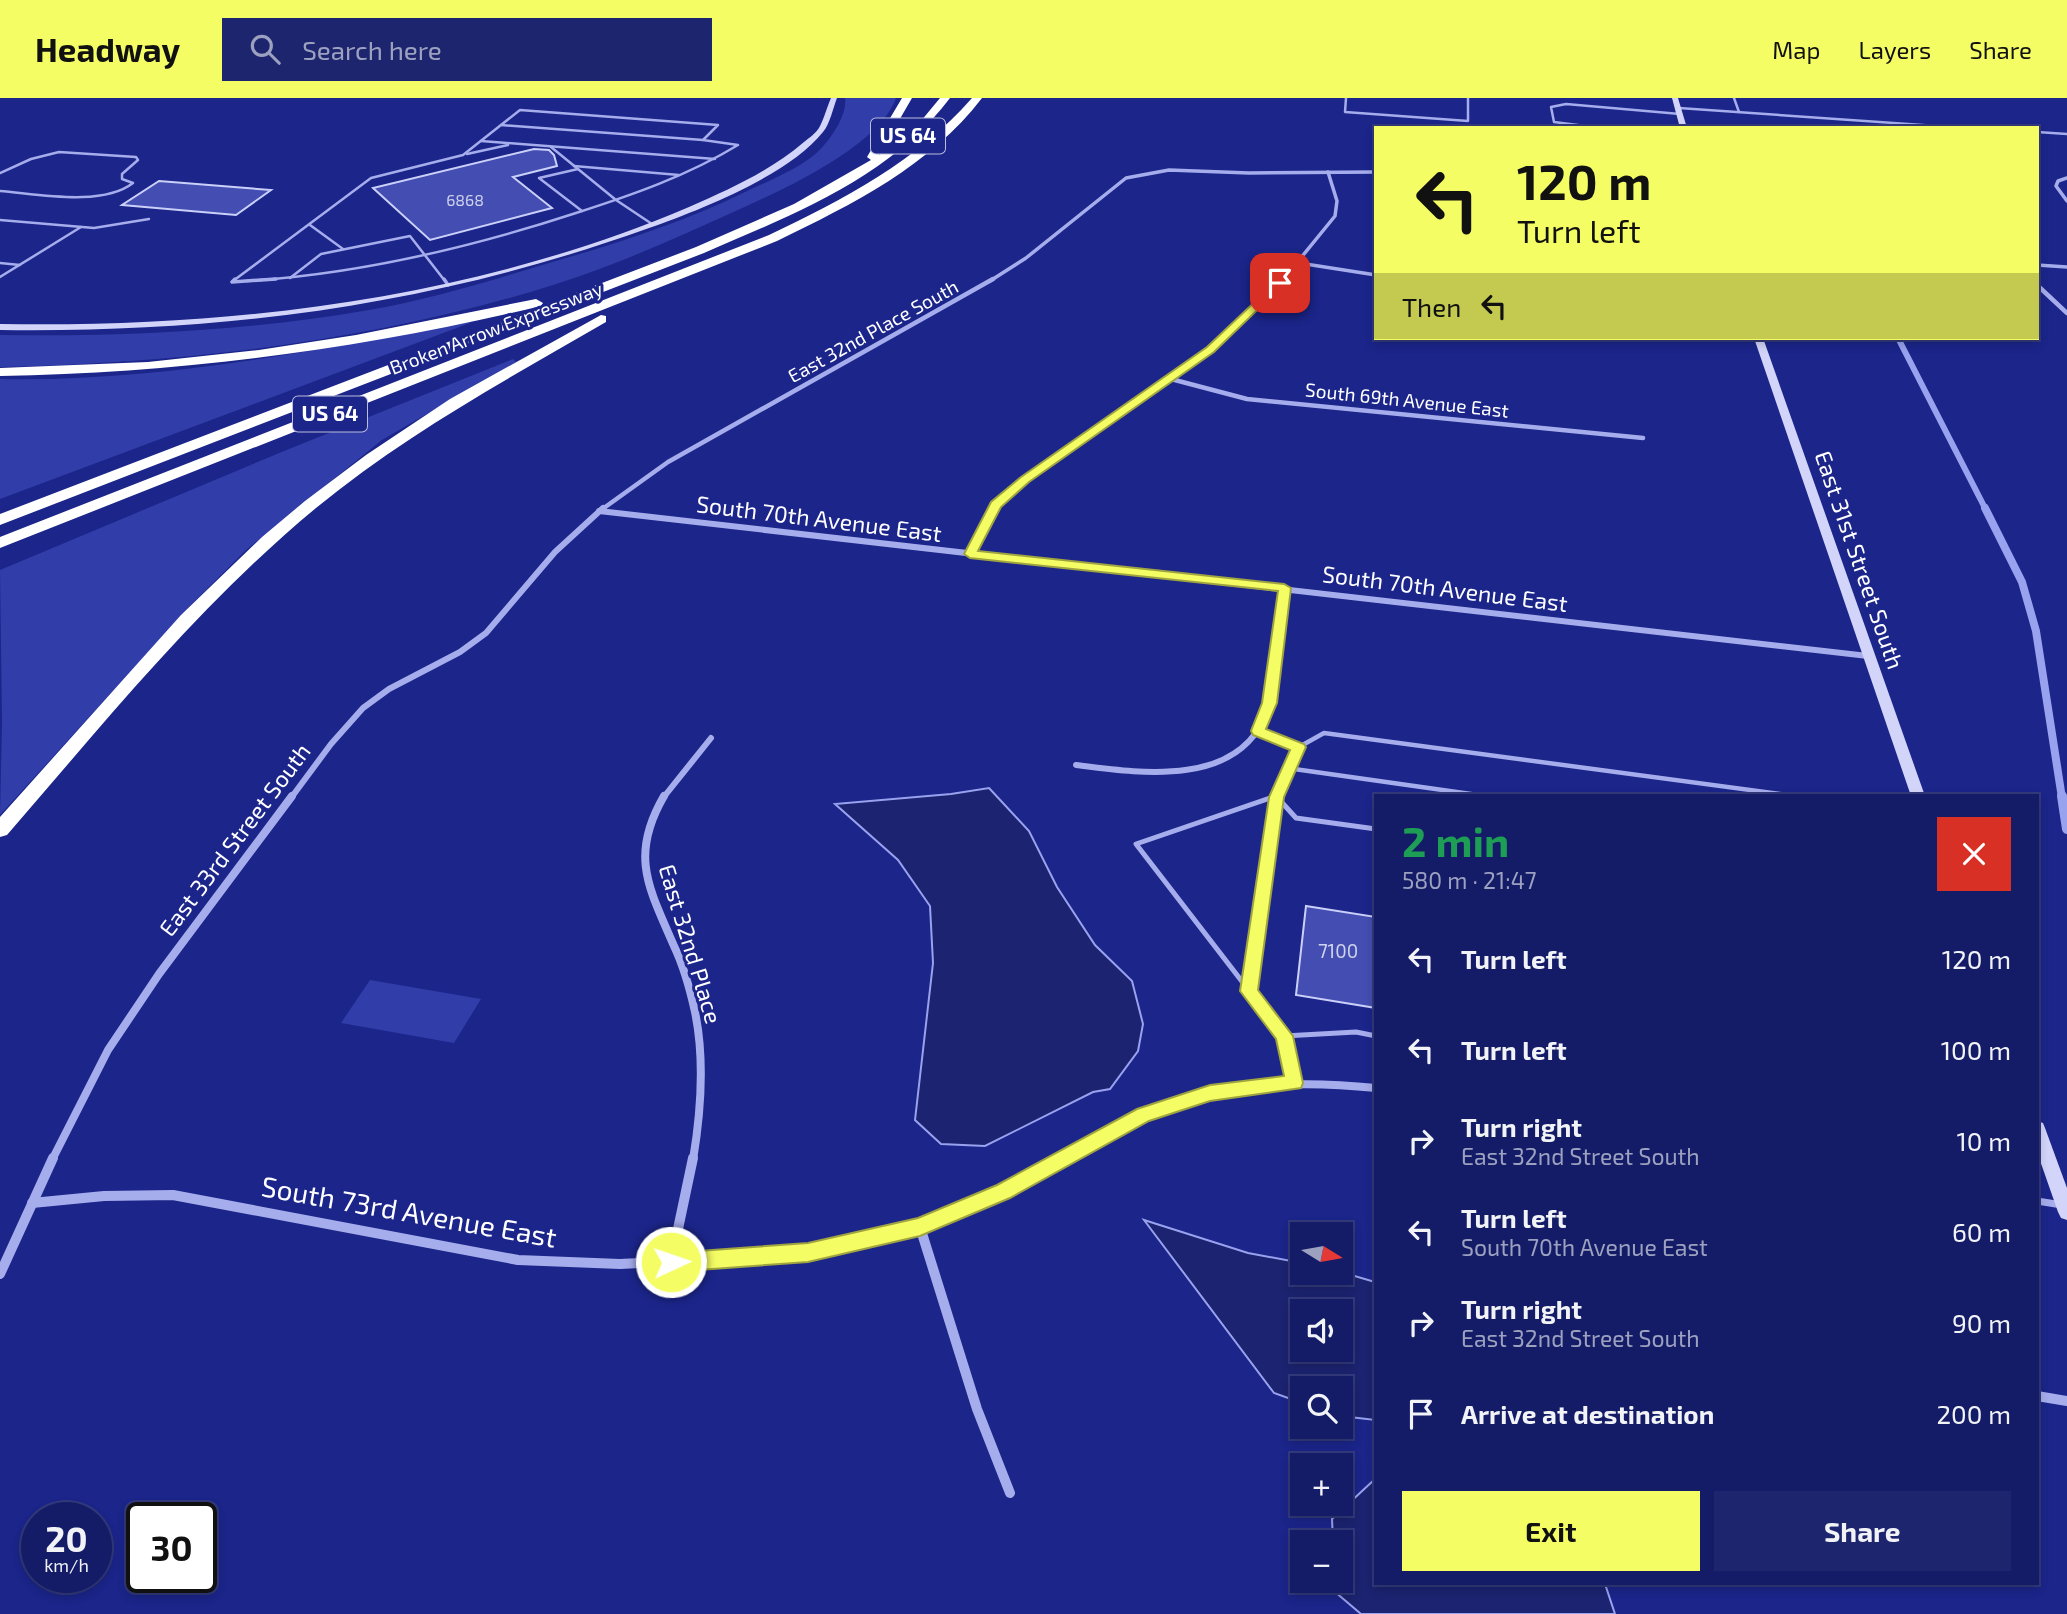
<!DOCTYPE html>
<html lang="en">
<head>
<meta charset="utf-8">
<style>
	body { margin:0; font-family:"Exo 2",sans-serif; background:#1d256e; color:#f1f3f6; height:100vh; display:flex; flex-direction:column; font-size:26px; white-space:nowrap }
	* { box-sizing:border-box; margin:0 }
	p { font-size:23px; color:#9da1c0 }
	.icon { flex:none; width:38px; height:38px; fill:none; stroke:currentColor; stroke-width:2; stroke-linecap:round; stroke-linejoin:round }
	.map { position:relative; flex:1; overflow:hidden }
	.drawer { position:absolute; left:1374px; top:696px; width:665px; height:791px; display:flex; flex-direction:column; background:#141c68; border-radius:0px; box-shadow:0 4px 10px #0003,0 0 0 2px #333a7c }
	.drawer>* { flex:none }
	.banner { position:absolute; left:1374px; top:28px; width:665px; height:214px; border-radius:0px; box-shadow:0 4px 10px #0003,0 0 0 2px #333a7c; background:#f4fd63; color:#111; overflow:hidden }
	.needle { width:46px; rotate:101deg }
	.controls { position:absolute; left:1290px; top:1124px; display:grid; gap:14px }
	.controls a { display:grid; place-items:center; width:63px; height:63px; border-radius:0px; background:#141c68; box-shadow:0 4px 10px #0003,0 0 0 2px #333a7c; font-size:35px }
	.speed { position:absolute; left:21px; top:1404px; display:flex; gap:14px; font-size:35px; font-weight:700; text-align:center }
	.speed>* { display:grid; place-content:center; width:91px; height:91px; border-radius:50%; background:#141c68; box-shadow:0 4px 10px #0003,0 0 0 2px #333a7c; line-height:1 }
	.speed small { font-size:18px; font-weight:400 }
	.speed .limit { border:4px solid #111; border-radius:10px; background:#fff; color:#111 }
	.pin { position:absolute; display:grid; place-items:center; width:60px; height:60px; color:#fff; margin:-30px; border-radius:14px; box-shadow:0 4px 10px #0006 }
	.me { position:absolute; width:77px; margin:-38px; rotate:87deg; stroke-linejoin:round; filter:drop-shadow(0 0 5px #0008) }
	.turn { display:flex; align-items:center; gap:24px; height:147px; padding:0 28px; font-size:32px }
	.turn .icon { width:91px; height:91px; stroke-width:2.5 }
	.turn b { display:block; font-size:49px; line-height:60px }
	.then { display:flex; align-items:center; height:66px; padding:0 28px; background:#0003; gap:14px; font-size:26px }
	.round { display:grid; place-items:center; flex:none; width:74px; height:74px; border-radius:0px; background:#1d256e }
	.headline { display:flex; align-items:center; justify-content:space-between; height:119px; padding:0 28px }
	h1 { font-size:42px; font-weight:700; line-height:52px; color:#1e9e55 }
	.primary-button { display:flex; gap:14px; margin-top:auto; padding:14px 28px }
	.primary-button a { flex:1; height:80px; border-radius:0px; background:#f4fd63; color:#111; font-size:28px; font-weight:700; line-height:80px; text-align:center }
	.primary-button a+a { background:#1d256e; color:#f1f3f6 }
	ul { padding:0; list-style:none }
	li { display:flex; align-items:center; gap:21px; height:91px; padding:0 28px }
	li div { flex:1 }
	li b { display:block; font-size:26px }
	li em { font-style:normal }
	header { display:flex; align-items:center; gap:42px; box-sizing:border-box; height:98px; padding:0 35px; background:#f4fd63; color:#111 }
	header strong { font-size:33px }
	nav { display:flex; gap:38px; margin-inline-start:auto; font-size:24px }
	.search { width:490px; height:63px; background:#1d256e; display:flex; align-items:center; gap:18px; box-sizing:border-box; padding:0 24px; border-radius:0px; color:#9da1c0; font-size:26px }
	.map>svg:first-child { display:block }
</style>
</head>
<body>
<header>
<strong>Headway</strong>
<div class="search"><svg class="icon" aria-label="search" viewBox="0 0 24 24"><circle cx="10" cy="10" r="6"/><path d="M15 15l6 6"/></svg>Search here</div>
<nav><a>Map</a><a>Layers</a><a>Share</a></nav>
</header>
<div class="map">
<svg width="2067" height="1516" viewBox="0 0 2067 1516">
	<rect width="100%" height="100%" fill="#1b258a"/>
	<g fill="#313ea9">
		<path d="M845,0H896C880,46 791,88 749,107C685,136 620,166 553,187C376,243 185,265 0,269V237C124,239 247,233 369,212C427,202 483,185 539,168C608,148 677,127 743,95C766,84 792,74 813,58C827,47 848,18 845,0Z"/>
		<path d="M471,222L470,225L0,401V281C159,284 316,253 471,222Z"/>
		<polygon points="513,261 516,264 382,342 246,452 190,508 0,717 2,625 0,472 284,353"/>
		<polygon points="370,882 481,901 454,945 341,925"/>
	</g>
	<g fill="#1c2370" stroke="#99a2ee" stroke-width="2" fill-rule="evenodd">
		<polygon points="989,690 1029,733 1057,789 1095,847 1132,883 1143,926 1138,953 1110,991 1093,994 985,1048 941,1046 915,1022 933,865 930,808 898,762 835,706 951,696"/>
		<path d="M1144,1122L1248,1155L1302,1165V1174H1341L1375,1184V1322L1341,1318L1340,1290H1302V1305L1274,1295ZM1302,1213H1340V1251H1302Z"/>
		<polygon points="1375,1381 1376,1486 1605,1486 1615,1516 1361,1516 1334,1493 1334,1482 1340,1482 1340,1444 1333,1444 1332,1421"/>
	</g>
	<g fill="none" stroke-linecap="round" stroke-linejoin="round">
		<polyline stroke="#99a2ee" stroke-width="6" points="1898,240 1986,412"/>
		<polyline stroke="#99a2ee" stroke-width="8" points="1985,410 2022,484 2036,533 2062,700"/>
		<polyline stroke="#99a2ee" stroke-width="10" points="2062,698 2067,731"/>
	</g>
	<g fill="#444eb2" stroke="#cbd0f9" stroke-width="2">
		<polygon points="534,51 549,52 554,57 557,68 513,79 552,110 430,142 373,90"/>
		<polygon points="159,83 271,92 236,117 122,107"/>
		<polygon points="1306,808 1376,819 1376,910 1296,897"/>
	</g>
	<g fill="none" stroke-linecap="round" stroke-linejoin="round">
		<g stroke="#a6adec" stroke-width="2.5">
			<polyline points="1346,0 1345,14 1468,23 1468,0"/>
			<polyline points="1734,0 1739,14"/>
			<polyline points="1679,10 1966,30"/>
			<polyline points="501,27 703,42"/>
			<polyline points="1683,28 1740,30"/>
			<polyline points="1601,30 1554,24 1551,9 1566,6 1680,16"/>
			<polyline points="1740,30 1756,30"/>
			<polyline points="2037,34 2067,36"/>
			<polyline points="481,43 715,61"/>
			<polyline points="551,49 616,102 652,126"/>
			<polyline points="467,56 508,47"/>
			<polyline points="574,68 679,77"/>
			<polyline points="578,71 539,80 582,113"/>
			<path d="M0,75L31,61L59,54L136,59L138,62L122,76V81L133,85C102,109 38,96 0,93"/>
			<polyline points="0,122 94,130 149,121"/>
			<polyline points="310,127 343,151"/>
			<polyline points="0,165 20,167"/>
			<polyline points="0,179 81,129"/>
			<polyline points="290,180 321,156 410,138 445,183"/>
			<path d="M233,183L371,80L463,57L520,12L718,27L703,42L738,47C687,78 632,97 576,115C469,150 359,176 247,183"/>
		</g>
		<g stroke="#a6adec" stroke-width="3.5">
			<polyline points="235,181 232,184 276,181"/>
			<polyline points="444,181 448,187"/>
		</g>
		<g stroke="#a6adec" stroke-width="4.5">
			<polyline points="1258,633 1299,649 1276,699 1273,700"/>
			<polyline points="1299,649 1324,635 1795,698"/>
			<polyline points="1287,670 1485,698"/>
		</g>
		<g stroke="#a6adec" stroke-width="5">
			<polyline points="1276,698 1136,746 1284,938 1294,985"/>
			<polyline points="1277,699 1296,720 1376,731"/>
			<polyline points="1249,893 1276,699"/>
			<polyline points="1284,938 1356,934 1376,938"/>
		</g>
		<polyline stroke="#a6adec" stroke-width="7" points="2037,1103 2062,1107"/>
		<g stroke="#a6adec" stroke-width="3.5">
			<polyline points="2067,80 2058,83 2056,88 2067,103"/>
			<polyline points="1299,165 1376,177"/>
			<polyline points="2037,167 2067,169"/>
			<polyline points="990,183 1026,160 1126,80 1169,72 1249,75 1376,74"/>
			<polyline points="1282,183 1335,118 1337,103 1328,74"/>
		</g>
		<g stroke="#a6adec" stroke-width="4.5">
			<polyline points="2037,187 2067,215"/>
			<polyline points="1171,281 1247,301 1643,340"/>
			<polyline points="601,412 668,364 993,181"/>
			<polyline points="992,412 1025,381 1210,252 1284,181"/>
		</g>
		<g stroke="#a6adec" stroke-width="6">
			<polyline points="599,413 1868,558"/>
			<polyline points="970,456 993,410"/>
			<path d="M1076,667C1139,675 1237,690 1266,616C1282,578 1279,531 1285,490"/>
			<polyline points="291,700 331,646 363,610 389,591 460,554 486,535 555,454 603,410"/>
			<polyline points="663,700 711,640"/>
		</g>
		<g stroke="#a6adec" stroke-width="8">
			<path d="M664,698C629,758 649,790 674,848C684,869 690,891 695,914C705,962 701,1014 693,1062"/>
			<polyline points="52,1062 108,952 159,876 292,698"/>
			<path d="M1062,1062C1088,1047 1115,1031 1142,1018C1214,984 1299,982 1376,990"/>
		</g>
		<g stroke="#a6adec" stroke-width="10">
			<polyline points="32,1105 104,1098 173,1097 518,1162 620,1166 761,1159 850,1147 920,1129 1003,1094 1065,1060"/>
			<polyline points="920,1129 977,1311 1010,1395"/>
			<polyline points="671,1164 693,1060"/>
			<polyline points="0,1176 53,1060"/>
			<polyline points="2037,1298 2067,1303"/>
		</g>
		<g fill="#d2d5f9" fill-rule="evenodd">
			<path d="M831,0H837C833,10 830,26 823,34C789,77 700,112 649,130C435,207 227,235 0,232V226C233,230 473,201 689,109C730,91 770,73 804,44C809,40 816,35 819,30C824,21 827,9 831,0Z"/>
			<polygon points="1672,0 1678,0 1687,30 1680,30"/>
			<polygon points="1754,240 1763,240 1925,698 1911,698"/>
			<polygon points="2037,1023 2043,1025 2045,1030 2067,1090 2067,1122 2061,1120 2058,1114 2037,1054"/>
		</g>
		<g fill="#fff" fill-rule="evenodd">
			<path d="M902,0H912L879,57L921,23L940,0H950C891,79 792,117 704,155L0,427V416L696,149L794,106L871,62L867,59Z"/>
			<path d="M972,0H982C930,68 853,106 777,143L0,450V439L769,137C844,101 916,64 972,0Z"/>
			<path d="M536,201L543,205L541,208C363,251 182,275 0,278V270L148,264L259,252L356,237Z"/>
			<path d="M601,217L606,218V224C506,282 406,336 316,410C200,506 105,624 7,737L0,739V719L181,517L262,439L305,403L366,357L450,301Z"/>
		</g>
	</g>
	<polygon fill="#f4fd63" stroke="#9fa440" stroke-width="2" points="1277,183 1285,185 1214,254 1029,384 1001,409 978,453 1284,486 1291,490 1277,605 1266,631 1304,646 1306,649 1284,699 1258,892 1293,938 1303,985 1301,990 1210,1003 1149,1023 1010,1100 920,1138 808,1164 671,1174 664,1171 661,1164 664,1157 671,1155 808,1145 918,1120 997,1087 1137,1011 1210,987 1284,978 1276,941 1240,893 1269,699 1290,652 1253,637 1251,633 1262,605 1278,493 970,460 964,456 991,404 1021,379 1207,249"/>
	<g text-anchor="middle" stroke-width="6" stroke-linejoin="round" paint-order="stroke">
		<g font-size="16" fill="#d0d3ec">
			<text x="465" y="108">6868</text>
		</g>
		<g font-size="19" fill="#fff" stroke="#1b258a">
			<text transform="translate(496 230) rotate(-21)" y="7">Broken Arrow Expressway</text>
			<text transform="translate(873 233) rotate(-29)" y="7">East 32nd Place South</text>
			<text transform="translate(1407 302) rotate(6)" y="7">South 69th Avenue East</text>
		</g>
		<g font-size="19" fill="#d0d3ec">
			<text x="1338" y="860">7100</text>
		</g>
		<g fill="#1b258a" stroke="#bbbedc" stroke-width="2">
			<rect x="871" y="20.5" width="74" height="35" rx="5"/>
			<rect x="293" y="298.5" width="74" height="35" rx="5"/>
		</g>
		<g font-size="21" font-weight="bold" fill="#fff">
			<text x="908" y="45">US 64</text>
			<text x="330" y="323">US 64</text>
		</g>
		<g font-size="23" fill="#fff" stroke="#1b258a">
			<text transform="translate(819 421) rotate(7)" y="8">South 70th Avenue East</text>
			<text transform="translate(1859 462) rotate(71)" y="8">East 31st Street South</text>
			<text transform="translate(1445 491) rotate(7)" y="8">South 70th Avenue East</text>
			<text transform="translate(235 742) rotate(-53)" y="8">East 33rd Street South</text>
			<text transform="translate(690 846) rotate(73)" y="8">East 32nd Place</text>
		</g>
		<g font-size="28" fill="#fff" stroke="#1b258a">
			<text transform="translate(409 1114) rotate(10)" y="10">South 73rd Avenue East</text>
		</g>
	</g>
</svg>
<div class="controls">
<a><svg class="needle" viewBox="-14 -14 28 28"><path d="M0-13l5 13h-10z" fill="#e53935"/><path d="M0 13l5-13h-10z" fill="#9da1c0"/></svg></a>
<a><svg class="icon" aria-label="sound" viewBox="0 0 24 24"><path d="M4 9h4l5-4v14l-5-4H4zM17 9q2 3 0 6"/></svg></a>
<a><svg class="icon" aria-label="search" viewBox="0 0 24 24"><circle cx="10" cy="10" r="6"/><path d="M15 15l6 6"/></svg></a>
<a>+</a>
<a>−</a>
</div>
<div class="speed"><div>20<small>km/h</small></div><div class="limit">30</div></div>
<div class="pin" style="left:1280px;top:185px;background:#d93025"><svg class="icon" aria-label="arrive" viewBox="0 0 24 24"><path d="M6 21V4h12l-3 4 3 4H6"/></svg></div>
<svg class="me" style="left:671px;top:1164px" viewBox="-20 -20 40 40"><circle r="17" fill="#f4fd63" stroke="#fff" stroke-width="3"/><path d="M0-11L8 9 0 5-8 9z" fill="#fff"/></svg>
<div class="banner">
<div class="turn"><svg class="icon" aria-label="left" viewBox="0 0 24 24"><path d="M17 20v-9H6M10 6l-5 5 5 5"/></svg><div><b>120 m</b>Turn left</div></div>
<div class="then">Then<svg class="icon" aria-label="left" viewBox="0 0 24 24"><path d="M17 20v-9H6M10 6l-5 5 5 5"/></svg></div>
</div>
<section class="drawer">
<div class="headline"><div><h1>2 min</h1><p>580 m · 21:47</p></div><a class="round" style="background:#d93025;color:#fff"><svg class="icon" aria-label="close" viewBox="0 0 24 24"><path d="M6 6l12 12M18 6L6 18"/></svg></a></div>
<ul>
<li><svg class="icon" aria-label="left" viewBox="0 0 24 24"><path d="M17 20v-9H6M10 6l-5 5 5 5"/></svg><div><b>Turn left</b></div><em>120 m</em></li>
<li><svg class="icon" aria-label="left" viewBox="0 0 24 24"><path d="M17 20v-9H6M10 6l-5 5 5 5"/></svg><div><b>Turn left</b></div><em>100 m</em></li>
<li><svg class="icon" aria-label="right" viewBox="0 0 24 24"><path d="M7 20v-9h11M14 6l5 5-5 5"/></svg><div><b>Turn right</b><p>East 32nd Street South</p></div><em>10 m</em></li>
<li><svg class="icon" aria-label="left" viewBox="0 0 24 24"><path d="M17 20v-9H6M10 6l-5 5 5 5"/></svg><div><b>Turn left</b><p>South 70th Avenue East</p></div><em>60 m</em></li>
<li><svg class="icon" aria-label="right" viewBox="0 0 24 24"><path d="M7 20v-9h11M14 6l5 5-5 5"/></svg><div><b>Turn right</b><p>East 32nd Street South</p></div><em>90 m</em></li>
<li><svg class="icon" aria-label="arrive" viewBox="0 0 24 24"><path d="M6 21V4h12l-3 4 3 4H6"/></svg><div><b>Arrive at destination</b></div><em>200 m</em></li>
</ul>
<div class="primary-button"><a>Exit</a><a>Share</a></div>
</section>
</div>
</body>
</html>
